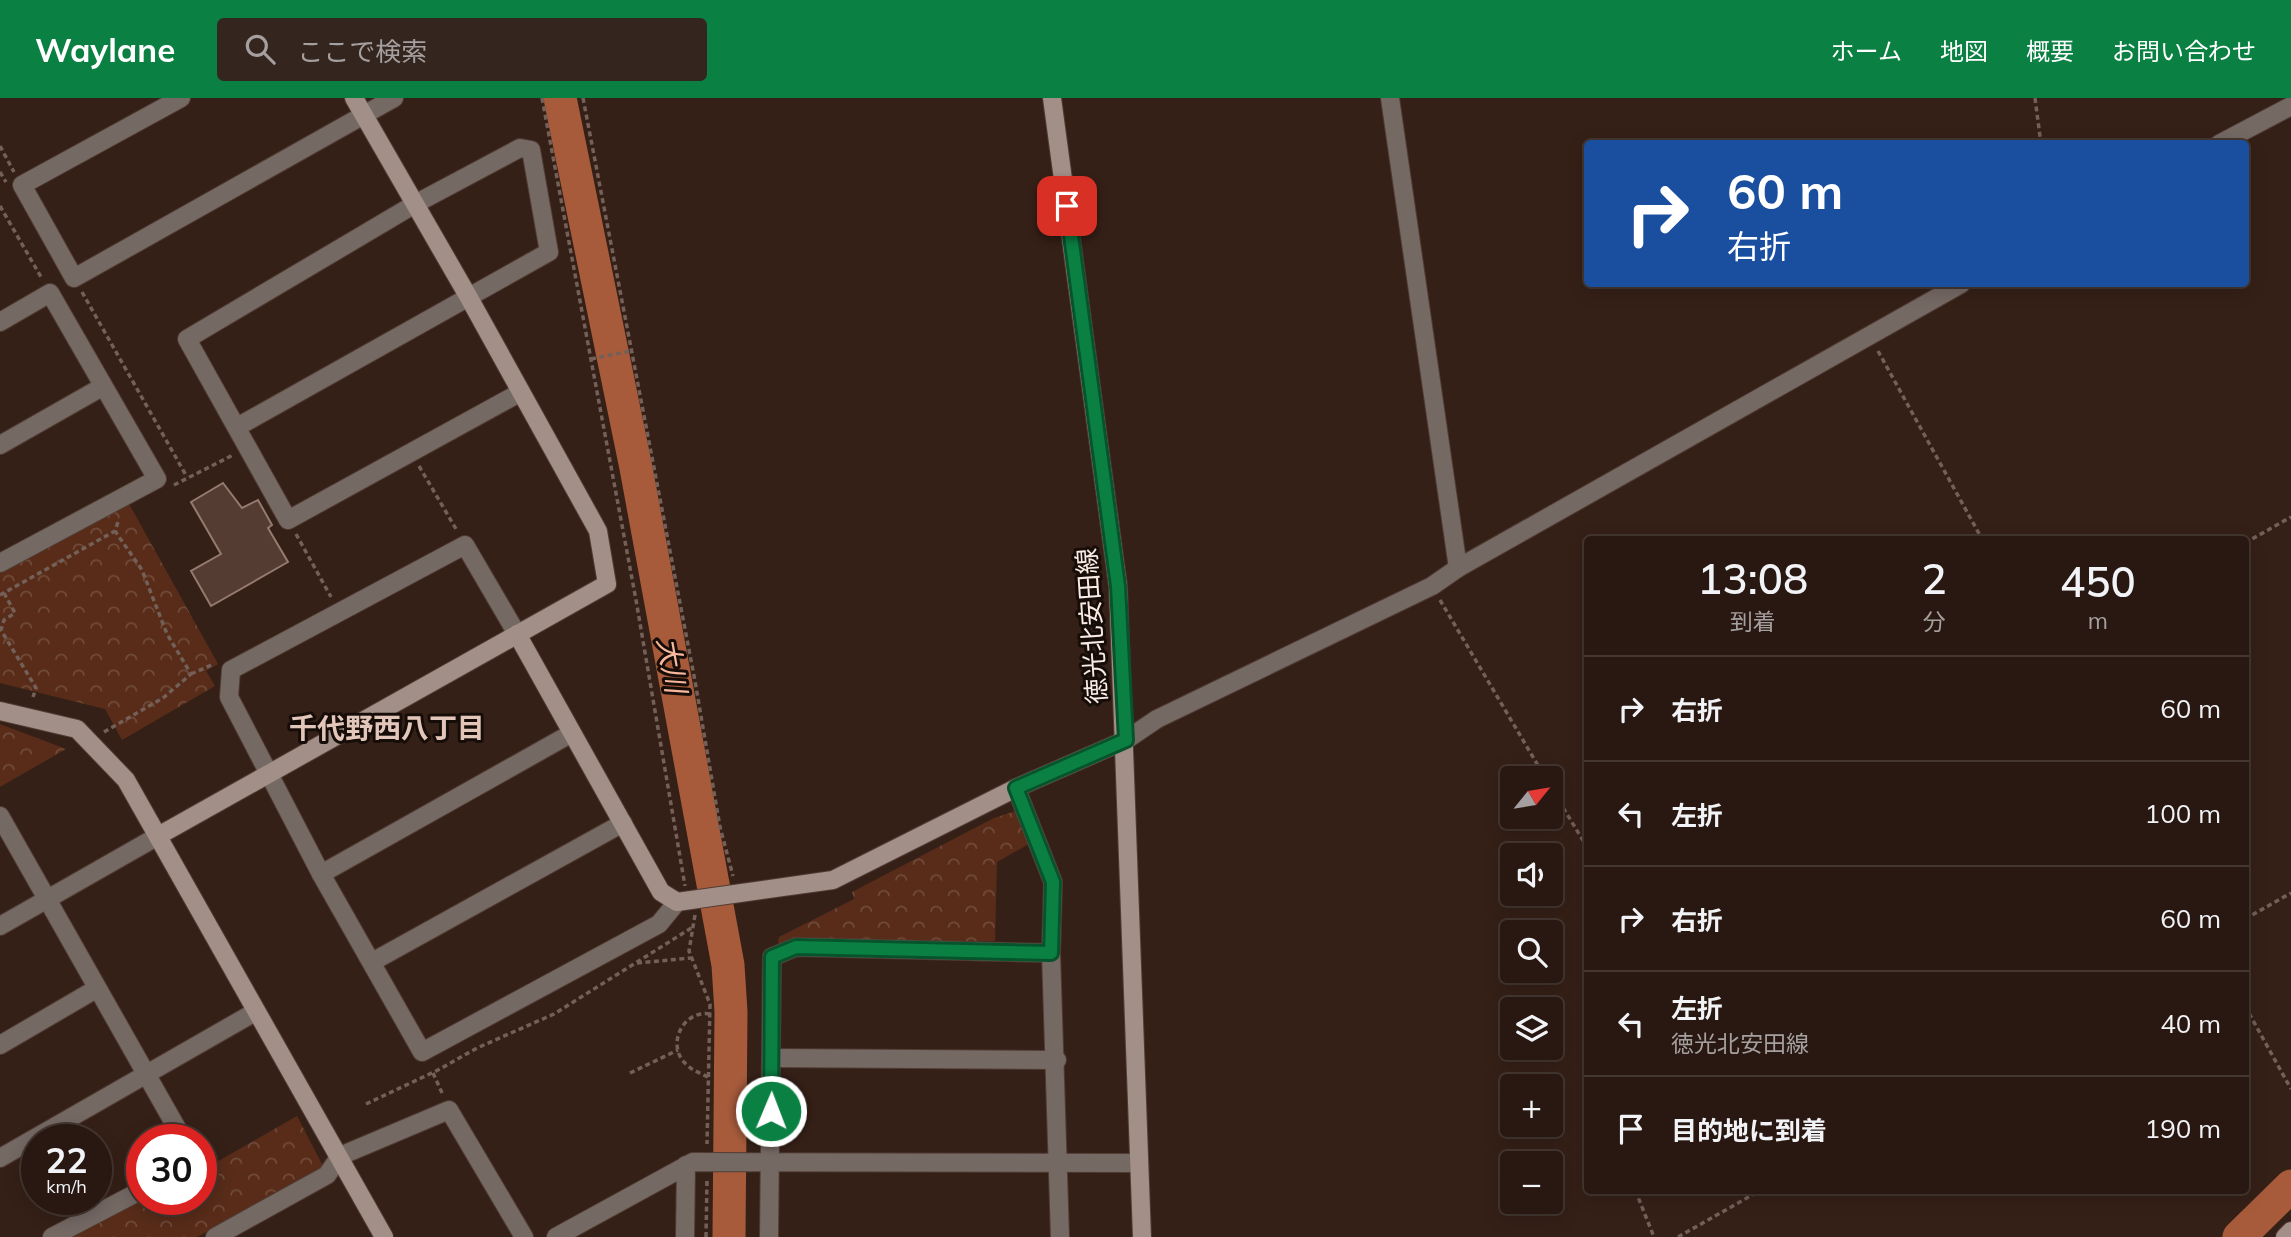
<!DOCTYPE html>
<html lang="ja">
<head>
<meta charset="utf-8">
<style>
	body { margin:0; font-family:Mulish,"Noto Sans JP",sans-serif; background:#34251f; color:#f1f3f6; height:100vh; display:flex; flex-direction:column; font-size:26px; white-space:nowrap }
	* { box-sizing:border-box; margin:0 }
	p { font-size:23px; color:#a5a09f }
	.icon { flex:none; width:38px; height:38px; fill:none; stroke:currentColor; stroke-width:2; stroke-linecap:round; stroke-linejoin:round }
	.map { position:relative; flex:1; overflow:hidden }
	.drawer { position:absolute; left:1584px; top:438px; width:665px; height:658px; display:flex; flex-direction:column; background:#281811; border-radius:7px; box-shadow:0 4px 18px #0003,0 0 0 2px #443731 }
	.drawer>* { flex:none }
	.top-card { position:absolute; left:1584px; top:42px; width:665px; height:147px; border-radius:7px; box-shadow:0 4px 18px #0003,0 0 0 2px #443731; background:#1a4fa0; color:#fff; overflow:hidden }
	.needle { width:46px; rotate:60deg }
	.controls { position:absolute; left:1500px; top:668px; display:grid; gap:14px }
	.controls a { display:grid; place-items:center; width:63px; height:63px; border-radius:7px; background:#281811; box-shadow:0 4px 18px #0003,0 0 0 2px #443731; font-size:35px }
	.speed { position:absolute; left:21px; top:1026px; display:flex; gap:14px; font-size:35px; font-weight:700; text-align:center }
	.speed>* { display:grid; place-content:center; width:91px; height:91px; border-radius:50%; background:#281811; box-shadow:0 4px 18px #0003,0 0 0 2px #443731; line-height:1 }
	.speed small { font-size:18px; font-weight:400 }
	.speed .limit { border:10px solid #d22; background:#fff; color:#111 }
	.pin { position:absolute; display:grid; place-items:center; width:60px; height:60px; color:#fff; margin:-30px; border-radius:14px; box-shadow:0 4px 10px #0006 }
	.me { position:absolute; width:77px; margin:-38px; rotate:1deg; stroke-linejoin:round; filter:drop-shadow(0 0 5px #0008) }
	.turn { display:flex; align-items:center; gap:24px; height:147px; padding:0 28px; font-size:32px }
	.turn .icon { width:91px; height:91px; stroke-width:2.5 }
	.turn b { display:block; font-size:49px; line-height:60px }
	.eta { display:flex; justify-content:space-evenly; align-items:center; height:119px; text-align:center }
	.eta b { font-size:42px; font-weight:600; line-height:49px }
	ul { padding:0; list-style:none }
	li { display:flex; align-items:center; gap:21px; height:105px; padding:0 28px; border-top:2px solid #443731 }
	li div { flex:1 }
	li b { display:block; font-size:26px }
	li em { font-style:normal }
	header { display:flex; align-items:center; gap:42px; box-sizing:border-box; height:98px; padding:0 35px; background:#0b8043; color:#fff }
	header strong { font-size:33px }
	nav { display:flex; gap:38px; margin-inline-start:auto; font-size:24px }
	.search { width:490px; height:63px; background:#34251f; display:flex; align-items:center; gap:18px; box-sizing:border-box; padding:0 24px; border-radius:7px; color:#a5a09f; font-size:26px }
	.map>svg:first-child { display:block }
</style>
</head>
<body>
<header>
<strong>Waylane</strong>
<div class="search"><svg class="icon" aria-label="search" viewBox="0 0 24 24"><circle cx="10" cy="10" r="6"/><path d="M15 15l6 6"/></svg>ここで検索</div>
<nav><a>ホーム</a><a>地図</a><a>概要</a><a>お問い合わせ</a></nav>
</header>
<div class="map">
<svg width="2291" height="1139" viewBox="0 0 2291 1139">
	<defs>
		<pattern id="park-crowns" width="20" height="18" patternUnits="userSpaceOnUse" patternTransform="scale(1.75)"><rect width="20" height="18" fill="#582c19"/><path d="M2 6a3 3 0 1 1 6 0M12 15a3 3 0 1 1 6 0" fill="none" stroke="#714b3a"/></pattern>
	</defs>
	<rect width="100%" height="100%" fill="#352017"/>
	<g fill="url(#park-crowns)">
		<polygon points="128,404 218,566 206,573 215,588 122,642 105,611 0,585 0,474"/>
		<polygon points="0,626 66,651 0,689"/>
		<polygon points="1019,712 1032,744 997,764 995,843 778,845 779,839 854,801 852,794 994,720"/>
		<polygon points="297,1018 324,1070 197,1139 61,1139 142,1101 201,1101 201,1073"/>
	</g>
	<g fill="none" stroke-linecap="round" stroke-linejoin="round">
		<g stroke="#a75b3b" stroke-width="33">
			<polyline points="560,0 636,370 728,867 731,914 729,1139"/>
			<polyline points="2239,1139 2291,1088"/>
		</g>
	</g>
	<polygon fill="#543c33" stroke="#957a6f" stroke-width="2" points="223,385 242,410 258,402 272,427 268,430 288,464 211,508 191,473 221,456 191,404"/>
	<g fill="none" stroke-linecap="round" stroke-linejoin="round">
		<defs>
			<g id="street">
				<polyline points="181,0 22,87 74,180 394,0"/>
				<polyline points="1390,0 1458,470"/>
				<polyline points="2219,46 2291,8"/>
				<polyline points="0,224 50,195 157,381 0,465"/>
				<polyline points="237,329 549,154 531,52 520,50 415,106 187,241 288,422 521,294"/>
				<polyline points="0,347 102,289"/>
				<polyline points="517,536 465,447 231,572 229,599 321,776 422,954 659,826 677,804"/>
				<polyline points="1126,642 1157,621 1432,488 1458,470 1961,186"/>
				<polyline points="1016,690 1053,784 1051,855 1060,1139"/>
				<polyline points="0,718 183,1041"/>
				<polyline points="321,776 572,635"/>
				<polyline points="0,828 158,738"/>
				<polyline points="372,864 623,725"/>
				<polyline points="0,947 96,891"/>
				<polyline points="772,960 1057,962"/>
				<polyline points="0,1060 255,914"/>
				<polyline points="52,1139 142,1092"/>
				<polyline points="215,1139 327,1077 340,1058 449,1012 524,1139"/>
				<polyline points="556,1139 693,1064 1139,1065"/>
				<polyline points="685,1139 686,1067"/>
				<polyline points="769,1139 772,859 796,849 1051,855"/>
			</g>
			<g id="secondary">
				<polyline points="1052,0 1118,488 1142,1139"/>
				<polyline points="517,536 661,794 677,804 833,782 1016,690 1126,642"/>
				<polyline points="0,613 77,631 126,682 384,1139"/>
				<polyline points="158,738 607,486 598,433 468,198 354,0"/>
				<polyline points="2285,1139 2291,1133"/>
			</g>
		</defs>
		<use href="#street" stroke="#513c34" stroke-width="20"/>
		<use href="#secondary" stroke="#513c34" stroke-width="20"/>
		<g stroke="#736058" stroke-width="3.5" stroke-dasharray="5 3.5" stroke-linecap="butt">
			<polyline points="542,0 636,502 685,788"/>
			<polyline points="583,0 695,583 720,729 733,778"/>
			<polyline points="2035,0 2041,46"/>
			<polyline points="0,48 14,74"/>
			<polyline points="0,74 6,84"/>
			<polyline points="0,108 41,179"/>
			<polyline points="82,194 187,379"/>
			<polyline points="1878,253 1982,441"/>
			<polyline points="591,261 630,253"/>
			<polyline points="419,368 456,431"/>
			<polyline points="174,387 233,357"/>
			<polyline points="296,436 331,499"/>
			<polyline points="2245,445 2291,419"/>
			<polyline points="4,495 15,515 4,522 1,532 36,590 33,599"/>
			<polyline points="0,497 115,433 118,424"/>
			<polyline points="1440,502 1546,681"/>
			<polyline points="191,576 214,566"/>
			<polyline points="104,634 163,600 191,576 167,536 142,472 115,433"/>
			<polyline points="1550,688 1587,749"/>
			<polyline points="695,817 689,853 710,906 707,1046"/>
			<polyline points="2245,821 2291,795"/>
			<polyline points="637,865 691,860"/>
			<polyline points="2245,908 2291,991"/>
			<polyline points="433,975 443,997"/>
			<polyline points="630,975 678,952"/>
			<path d="M708,979C698,974 688,971 681,960C669,940 686,912 710,916"/>
			<polyline points="366,1006 438,972 477,950 554,916 693,829"/>
			<polyline points="1639,1092 1638,1099 1654,1139"/>
			<polyline points="706,1139 707,1082"/>
			<polyline points="1678,1139 1761,1092"/>
		</g>
		<use href="#street" stroke="#756964" stroke-width="18"/>
		<use href="#secondary" stroke="#a28f87" stroke-width="18"/>
	</g>
	<g fill="none" stroke-linecap="round" stroke-linejoin="round">
		<defs>
			<polyline id="route" points="771,1013 772,859 796,849 1051,855 1053,784 1016,690 1126,642 1118,488 1067,108"/>
		</defs>
		<use href="#route" stroke="#07532c" stroke-width="18"/>
		<use href="#route" stroke="#0b8043" stroke-width="12"/>
	</g>
	<g text-anchor="middle" stroke-width="6" stroke-linejoin="round" paint-order="stroke">
		<g font-size="26" fill="#faebe5" stroke="#160d09">
			<text transform="translate(1092 528) rotate(-94)" y="9">徳光北安田線</text>
		</g>
		<g font-size="28" font-style="italic" fill="#f8b89d" stroke="#160d09">
			<text transform="translate(672 567) rotate(80)" y="10">大川</text>
		</g>
		<g font-size="28" font-weight="bold" fill="#e3c6ba" stroke="#160d09">
			<text x="387" y="640">千代野西八丁目</text>
		</g>
	</g>
</svg>
<div class="controls">
<a><svg class="needle" viewBox="-14 -14 28 28"><path d="M0-13l5 13h-10z" fill="#e53935"/><path d="M0 13l5-13h-10z" fill="#a5a09f"/></svg></a>
<a><svg class="icon" aria-label="sound" viewBox="0 0 24 24"><path d="M4 9h4l5-4v14l-5-4H4zM17 9q2 3 0 6"/></svg></a>
<a><svg class="icon" aria-label="search" viewBox="0 0 24 24"><circle cx="10" cy="10" r="6"/><path d="M15 15l6 6"/></svg></a>
<a><svg class="icon" aria-label="layers" viewBox="0 0 24 24"><path d="M12 4l9 5-9 5-9-5zM3 14l9 5 9-5"/></svg></a>
<a>+</a>
<a>−</a>
</div>
<div class="speed"><div>22<small>km/h</small></div><div class="limit">30</div></div>
<div class="pin" style="left:1067px;top:108px;background:#d93025"><svg class="icon" aria-label="arrive" viewBox="0 0 24 24"><path d="M6 21V4h12l-3 4 3 4H6"/></svg></div>
<svg class="me" style="left:771px;top:1013px" viewBox="-20 -20 40 40"><circle r="17" fill="#0b8043" stroke="#fff" stroke-width="3"/><path d="M0-11L8 9 0 5-8 9z" fill="#fff"/></svg>
<div class="top-card">
<div class="turn"><svg class="icon" aria-label="right" viewBox="0 0 24 24"><path d="M7 20v-9h11M14 6l5 5-5 5"/></svg><div><b>60 m</b>右折</div></div>
</div>
<section class="drawer">
<div class="eta">
<div><b>13:08</b><p>到着</p></div>
<div><b>2</b><p>分</p></div>
<div><b>450</b><p>m</p></div>
</div>
<ul>
<li><svg class="icon" aria-label="right" viewBox="0 0 24 24"><path d="M7 20v-9h11M14 6l5 5-5 5"/></svg><div><b>右折</b></div><em>60 m</em></li>
<li><svg class="icon" aria-label="left" viewBox="0 0 24 24"><path d="M17 20v-9H6M10 6l-5 5 5 5"/></svg><div><b>左折</b></div><em>100 m</em></li>
<li><svg class="icon" aria-label="right" viewBox="0 0 24 24"><path d="M7 20v-9h11M14 6l5 5-5 5"/></svg><div><b>右折</b></div><em>60 m</em></li>
<li><svg class="icon" aria-label="left" viewBox="0 0 24 24"><path d="M17 20v-9H6M10 6l-5 5 5 5"/></svg><div><b>左折</b><p>徳光北安田線</p></div><em>40 m</em></li>
<li><svg class="icon" aria-label="arrive" viewBox="0 0 24 24"><path d="M6 21V4h12l-3 4 3 4H6"/></svg><div><b>目的地に到着</b></div><em>190 m</em></li>
</ul>
</section>
</div>
</body>
</html>
